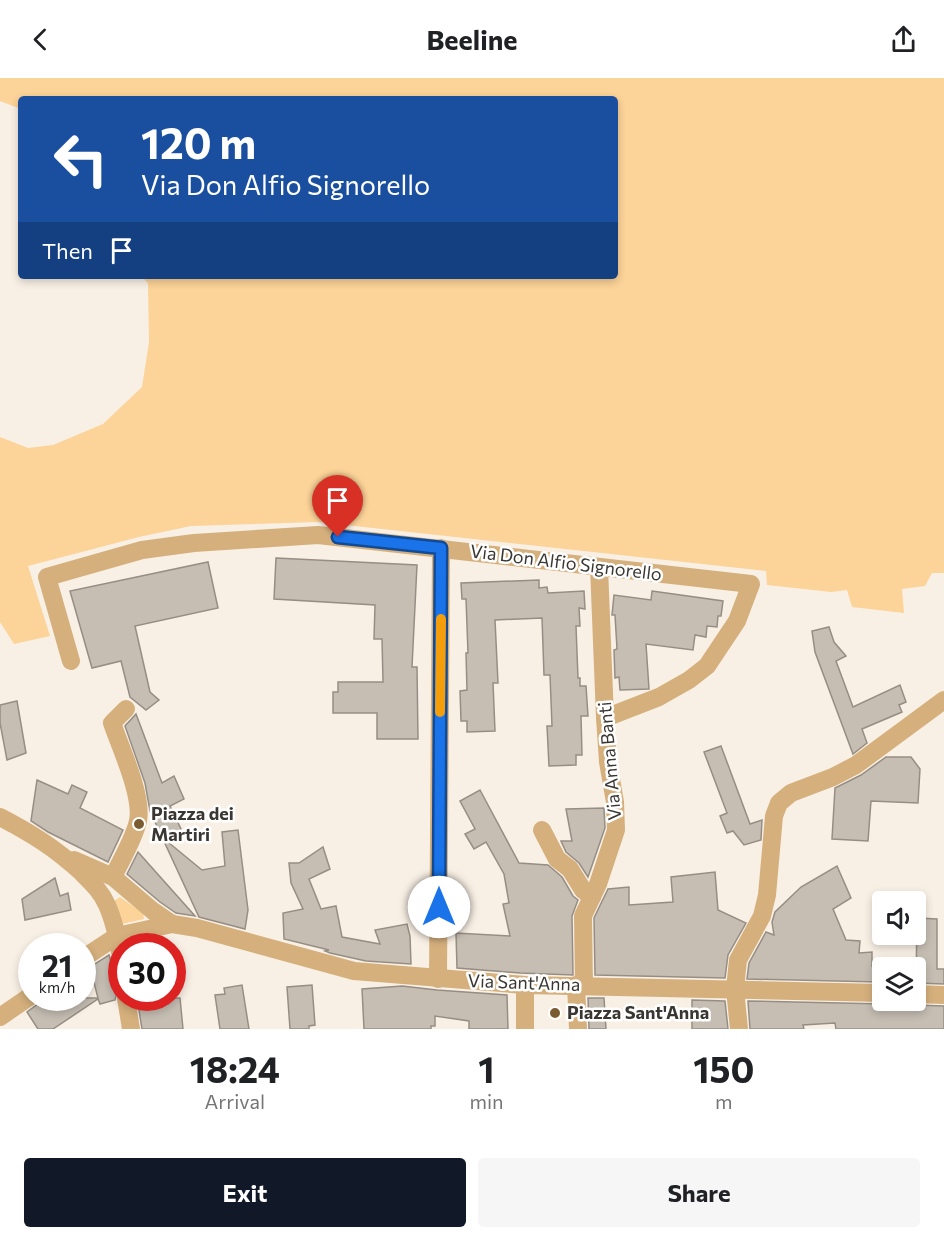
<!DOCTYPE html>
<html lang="en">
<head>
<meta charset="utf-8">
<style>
	body { margin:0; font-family:Commissioner,sans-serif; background:#f6f6f6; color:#202124; height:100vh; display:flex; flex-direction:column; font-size:22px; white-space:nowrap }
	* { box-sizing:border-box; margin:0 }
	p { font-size:20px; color:#757577 }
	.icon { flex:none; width:33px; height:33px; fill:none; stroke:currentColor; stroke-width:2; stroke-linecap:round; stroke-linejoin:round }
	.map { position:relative; height:951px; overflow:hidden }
	.drawer { display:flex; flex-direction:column; background:#fff; flex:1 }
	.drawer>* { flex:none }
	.guide { position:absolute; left:18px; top:18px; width:600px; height:183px; border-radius:6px; box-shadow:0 3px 9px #0003; background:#1a4fa0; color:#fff; overflow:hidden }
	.controls { position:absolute; left:872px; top:813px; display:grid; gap:12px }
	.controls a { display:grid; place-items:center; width:54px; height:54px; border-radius:6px; background:#fff; box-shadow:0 3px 9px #0003; font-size:30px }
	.speed { position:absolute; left:18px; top:855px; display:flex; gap:12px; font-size:30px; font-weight:700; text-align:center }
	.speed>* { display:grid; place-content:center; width:78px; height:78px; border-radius:50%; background:#fff; box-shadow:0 3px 9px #0003; line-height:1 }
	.speed small { font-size:15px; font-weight:400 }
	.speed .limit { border:9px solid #d22; background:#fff; color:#111 }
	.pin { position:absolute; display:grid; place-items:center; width:51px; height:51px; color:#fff; margin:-62px -26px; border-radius:50% 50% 50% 0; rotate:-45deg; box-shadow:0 0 6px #0007 }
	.pin .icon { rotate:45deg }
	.me { position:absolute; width:66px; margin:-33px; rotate:0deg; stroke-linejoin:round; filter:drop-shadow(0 0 4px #0008) }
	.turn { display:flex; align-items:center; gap:21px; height:126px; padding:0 24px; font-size:27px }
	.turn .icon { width:78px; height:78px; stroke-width:2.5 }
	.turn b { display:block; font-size:42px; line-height:51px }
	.then { display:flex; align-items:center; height:57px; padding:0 24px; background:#0003; gap:12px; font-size:22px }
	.eta { display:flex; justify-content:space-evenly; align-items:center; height:102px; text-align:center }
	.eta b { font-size:36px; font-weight:700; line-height:42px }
	.cta { display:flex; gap:12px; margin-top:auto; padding:12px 24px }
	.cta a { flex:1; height:69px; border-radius:6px; background:#111827; color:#fff; font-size:24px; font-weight:700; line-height:69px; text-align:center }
	.cta a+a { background:#f6f6f6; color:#202124 }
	header { display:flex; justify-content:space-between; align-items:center; height:78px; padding:0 24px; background:#fff; font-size:27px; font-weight:700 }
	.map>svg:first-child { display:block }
</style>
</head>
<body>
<header><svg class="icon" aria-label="back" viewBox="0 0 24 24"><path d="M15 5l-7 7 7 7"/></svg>Beeline<svg class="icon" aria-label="share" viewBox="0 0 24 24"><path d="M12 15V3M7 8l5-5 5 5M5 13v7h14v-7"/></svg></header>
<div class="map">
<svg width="944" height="951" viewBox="0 0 944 951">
	<rect width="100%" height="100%" fill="#f9f0e5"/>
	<g fill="#fcd398">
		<polygon points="0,0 944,0 944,495 932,495 925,508 902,511 904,535 852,529 847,512 831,514 767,507 766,493 318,444 191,448 139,459 28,488 50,558 14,566 0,544 0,359 28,370 53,367 103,346 142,309 149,264 148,205 141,198 615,198 615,21 21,21 21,31 0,23"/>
		<polygon points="120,819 143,835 144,841 122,846 114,823"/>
	</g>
	<g fill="#c6beb3" stroke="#968e84" stroke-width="1.5">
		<polygon points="276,480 417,487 412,589 417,589 418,661 377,661 377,635 333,635 333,614 338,614 338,604 383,604 382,561 374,561 375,527 274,521"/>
		<polygon points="208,484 218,530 135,548 150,614 159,622 146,632 130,619 121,583 92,590 70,513"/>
		<polygon points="539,502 539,510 547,509 548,515 584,513 585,531 579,530 580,548 576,548 578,600 580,600 580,608 586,608 588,638 581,638 582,677 576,677 576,687 549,688 547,648 552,648 550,597 544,597 542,540 495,542 498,605 493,605 495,653 467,654 467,643 461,643 460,613 467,612 466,575 468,575 466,521 462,521 461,505"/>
		<polygon points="652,513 723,523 721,538 718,538 717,549 707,548 706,559 695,557 693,572 646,566 649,611 620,612 619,599 615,600 614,572 617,571 615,537 612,537 614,517 651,522"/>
		<polygon points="829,549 834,564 846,578 836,583 853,629 900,607 906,624 899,627 902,634 862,651 867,665 853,676 815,574 812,553"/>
		<polygon points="17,623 26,675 7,682 0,645 0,627"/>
		<polygon points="136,636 162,705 174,698 184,721 170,728 181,751 163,760 202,792 225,788 222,754 238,752 248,832 245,851 199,839 150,733 145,705 125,648"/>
		<polygon points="721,668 750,746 762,742 761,762 744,767 733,753 727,755 720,738 727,735 704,674"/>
		<polygon points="886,679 911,679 920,691 918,725 871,723 868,763 832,761 835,710 861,697"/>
		<polygon points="37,702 68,716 72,707 87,714 80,730 123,752 108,784 48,754 31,743"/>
		<polygon points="480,712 519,785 548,787 562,799 573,818 578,822 572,838 573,897 520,895 457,890 456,855 510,858 503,826 509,825 504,796 486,764 474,771 465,756 475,751 460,723"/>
		<polygon points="604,730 605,750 588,799 579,785 566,774 561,763 572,763 566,731"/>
		<polygon points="323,769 330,791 309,801 321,831 336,828 342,859 380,866 375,852 407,846 410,858 411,886 366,883 330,875 325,873 329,872 284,861 283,835 303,831 291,805 289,785 299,785"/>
		<polygon points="138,774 195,838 176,835 160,824 127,796"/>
		<polygon points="837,788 851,820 833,831 846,862 860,863 859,875 872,874 872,888 878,887 878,904 747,901 749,885 766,854 774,857 772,844 775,834 801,809"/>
		<polygon points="715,794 718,832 746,845 728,877 725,900 595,897 594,840 608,811 629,809 629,827 673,824 671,799"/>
		<polygon points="55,800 60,818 68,815 71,832 25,842 22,821"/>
		<polygon points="917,840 937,841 937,891 944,891 944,906 916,905"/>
		<polygon points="109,877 113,891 111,891 117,914 115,922 100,926 98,921 53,951 38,951 27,934 46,920 98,920 90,889"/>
		<polygon points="242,907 249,951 220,951 215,917 225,916 224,910"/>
		<polygon points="312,907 315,947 309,948 309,951 290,951 287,909"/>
		<polygon points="402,908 437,912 507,917 508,951 469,951 469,943 435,938 435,948 431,948 431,951 364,951 362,911"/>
		<polygon points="137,920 180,920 183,951 142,951"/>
		<polygon points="588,920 604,920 606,951 589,951"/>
		<polygon points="692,922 725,923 728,951 692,951"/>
		<polygon points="748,923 885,926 944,928 944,951 836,951 835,945 803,947 804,951 750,951"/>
	</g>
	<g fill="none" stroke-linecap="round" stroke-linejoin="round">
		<g stroke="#d5b07d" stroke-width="18">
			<polyline points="71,583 47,499 142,472 194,465 318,457 751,506 737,543 707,588 689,602 659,619 605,640"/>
			<path d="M0,739C31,755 55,770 81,794C91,804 101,813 107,827C115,845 119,866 122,885"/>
			<polyline points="542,752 557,781 570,791 583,812 592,819"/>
			<polyline points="74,782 113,799 153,833 172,846"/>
			<path d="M113,799C121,782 134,761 138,743C143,718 121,671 112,645L126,631"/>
			<polyline points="82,881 117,858 172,846 197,850 354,893 525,907 882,915"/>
			<polyline points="438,901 441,470"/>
			<polyline points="576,907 578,951"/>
			<polyline points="584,908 583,838 598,806 616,752 615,724 608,684 605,640 599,489"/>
			<polyline points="915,916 944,917"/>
			<polyline points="126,920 131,951"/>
			<polyline points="0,939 32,917"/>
			<polyline points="525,951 525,907"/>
			<polyline points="739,951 735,911 738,882 762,838 767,817 774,738 779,725 791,715 833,699 856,687 944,622"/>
		</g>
	</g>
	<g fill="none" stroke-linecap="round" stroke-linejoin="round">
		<defs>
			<polyline id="route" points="338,459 441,470 439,829"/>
		</defs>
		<use href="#route" stroke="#114b97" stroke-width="15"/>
		<use href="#route" stroke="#1a73e8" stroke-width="10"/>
		<polyline stroke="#f59e0b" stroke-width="10" points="440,634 441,541"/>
	</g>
	<g fill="#7a5c30" stroke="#fff" stroke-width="2">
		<circle cx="139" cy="746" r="6"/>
		<circle cx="555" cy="935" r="6"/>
	</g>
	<g text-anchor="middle" stroke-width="5" stroke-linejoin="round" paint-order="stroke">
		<g font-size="18" fill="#3a3732" stroke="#fff">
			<text transform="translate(566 485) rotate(7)" y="6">Via Don Alfio Signorello</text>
			<text transform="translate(610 683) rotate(-95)" y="6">Via Anna Banti</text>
			<text transform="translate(524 905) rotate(2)" y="6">Via Sant'Anna</text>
		</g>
		<g font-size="18" font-weight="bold" fill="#3a3732" stroke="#fff" text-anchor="start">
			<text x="151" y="742">Piazza dei<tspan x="151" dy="21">Martiri</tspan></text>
			<text x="567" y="941">Piazza Sant'Anna</text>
		</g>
	</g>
</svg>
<div class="controls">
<a><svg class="icon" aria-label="sound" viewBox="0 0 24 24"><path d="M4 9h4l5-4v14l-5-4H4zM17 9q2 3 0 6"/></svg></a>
<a><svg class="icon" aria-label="layers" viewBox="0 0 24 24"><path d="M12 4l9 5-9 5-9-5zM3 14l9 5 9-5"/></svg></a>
</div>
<div class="speed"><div>21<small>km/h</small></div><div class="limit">30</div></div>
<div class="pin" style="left:338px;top:459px;background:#d93025"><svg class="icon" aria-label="arrive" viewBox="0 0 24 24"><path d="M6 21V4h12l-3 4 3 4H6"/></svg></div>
<svg class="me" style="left:439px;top:829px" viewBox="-20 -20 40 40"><circle r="19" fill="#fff"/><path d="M0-13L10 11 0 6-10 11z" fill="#1a73e8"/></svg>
<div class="guide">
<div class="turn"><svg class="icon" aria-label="left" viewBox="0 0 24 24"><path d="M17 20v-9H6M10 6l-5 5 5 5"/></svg><div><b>120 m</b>Via Don Alfio Signorello</div></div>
<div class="then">Then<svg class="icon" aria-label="arrive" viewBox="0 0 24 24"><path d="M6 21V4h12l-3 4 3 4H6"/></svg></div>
</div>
</div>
<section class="drawer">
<div class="eta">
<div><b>18:24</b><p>Arrival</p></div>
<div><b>1</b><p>min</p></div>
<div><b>150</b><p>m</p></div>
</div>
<div class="cta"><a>Exit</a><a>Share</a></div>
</section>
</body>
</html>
